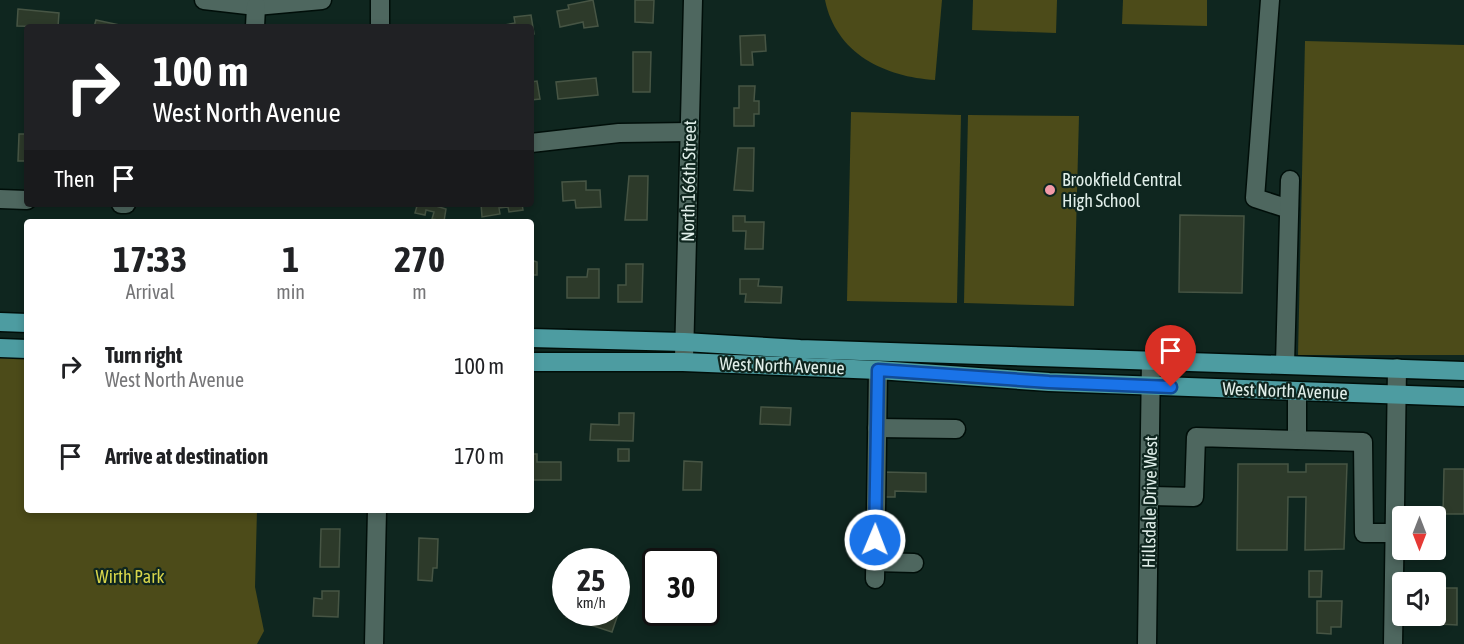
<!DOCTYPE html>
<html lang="en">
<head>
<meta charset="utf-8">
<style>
	body { margin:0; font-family:"Asap Condensed",sans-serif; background:#f2f2f2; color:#202124; height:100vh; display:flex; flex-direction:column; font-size:22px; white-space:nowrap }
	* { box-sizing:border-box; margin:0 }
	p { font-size:20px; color:#757577 }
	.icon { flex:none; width:33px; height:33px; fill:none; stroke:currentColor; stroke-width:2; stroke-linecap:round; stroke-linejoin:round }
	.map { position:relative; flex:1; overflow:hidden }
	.side { position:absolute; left:24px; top:219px; width:510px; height:294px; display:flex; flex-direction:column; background:#fff; border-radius:6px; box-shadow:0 3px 9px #0003 }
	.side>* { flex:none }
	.top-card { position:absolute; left:24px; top:24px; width:510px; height:183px; border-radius:6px; box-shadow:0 3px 9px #0003; background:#202124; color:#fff; overflow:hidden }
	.needle { width:39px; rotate:180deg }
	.buttons { position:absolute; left:1392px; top:506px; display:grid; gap:12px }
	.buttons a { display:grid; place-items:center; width:54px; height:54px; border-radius:6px; background:#fff; box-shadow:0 3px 9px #0003; font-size:30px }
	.speed { position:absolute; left:552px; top:548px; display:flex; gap:12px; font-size:30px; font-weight:700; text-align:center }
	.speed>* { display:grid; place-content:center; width:78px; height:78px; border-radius:50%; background:#fff; box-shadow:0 3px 9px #0003; line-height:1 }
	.speed small { font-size:15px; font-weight:400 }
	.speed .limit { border:3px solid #111; border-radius:9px; background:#fff; color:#111 }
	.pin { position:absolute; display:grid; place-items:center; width:51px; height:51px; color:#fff; margin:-62px -26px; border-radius:50% 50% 50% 0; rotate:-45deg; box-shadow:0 0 6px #0007 }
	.pin .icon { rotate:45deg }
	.me { position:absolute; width:66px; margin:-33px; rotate:1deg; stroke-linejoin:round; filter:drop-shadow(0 0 4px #0008) }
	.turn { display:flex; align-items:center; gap:21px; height:126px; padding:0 30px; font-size:27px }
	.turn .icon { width:78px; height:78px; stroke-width:2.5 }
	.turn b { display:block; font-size:42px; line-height:51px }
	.then { display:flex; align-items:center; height:57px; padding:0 30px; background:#0003; gap:12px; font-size:22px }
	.eta { display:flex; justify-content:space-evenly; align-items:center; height:102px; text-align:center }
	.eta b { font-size:36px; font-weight:700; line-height:42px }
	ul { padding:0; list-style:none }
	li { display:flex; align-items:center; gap:18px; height:90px; padding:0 30px }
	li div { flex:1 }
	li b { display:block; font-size:22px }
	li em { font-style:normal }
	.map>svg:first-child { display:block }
</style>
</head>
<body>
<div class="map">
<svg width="1464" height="644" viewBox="0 0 1464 644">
	<rect width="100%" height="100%" fill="#0f261f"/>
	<g fill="#4c4b19">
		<path d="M825,0H942L935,80C885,77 836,54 825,0Z"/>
		<polygon points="973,0 1057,0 1056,33 972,30"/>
		<polygon points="1123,0 1207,0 1207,26 1122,24"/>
		<polygon points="1305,41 1464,45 1464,355 1298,355"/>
		<polygon points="851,112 961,115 957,303 847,301"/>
		<polygon points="968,115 1079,116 1074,306 964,303"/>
		<polygon points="0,357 27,358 27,510 257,510 255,587 264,631 257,644 0,644"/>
	</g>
	<g fill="#2d3a2a" stroke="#475544" stroke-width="1.5">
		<polygon points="593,0 598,26 584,28 583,22 560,27 557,11 569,9 568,5"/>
		<polygon points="635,0 654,0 653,23 635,22"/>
		<polygon points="18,9 59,13 58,27 17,26"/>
		<polygon points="531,15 534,34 531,35 531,27 494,27 515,23 514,17"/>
		<polygon points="96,20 120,25 120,27 94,27"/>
		<polygon points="765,35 766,51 752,52 753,65 741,65 740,36"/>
		<polygon points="633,52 651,52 650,92 633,92"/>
		<polygon points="596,78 598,95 558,99 556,82"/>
		<polygon points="537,81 540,99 531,100 531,82"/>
		<polygon points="739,86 755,86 754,101 759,101 759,114 754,114 754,126 734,126 734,108 739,108"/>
		<polygon points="19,134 27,134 27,161 18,161"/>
		<polygon points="738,148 754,148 753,191 734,190"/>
		<polygon points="629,176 648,176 647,220 625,220"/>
		<polygon points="586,181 586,190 600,190 601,207 576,208 575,200 563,201 562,182"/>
		<polygon points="437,204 436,206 446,209 444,221 432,219 434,212 426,210 425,215 415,213 417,206 407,205"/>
		<polygon points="481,204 522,204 523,210 509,212 508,207 499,208 500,214 482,217"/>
		<polygon points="1180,215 1244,216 1242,293 1179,292"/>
		<polygon points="733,216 745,216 745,222 764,222 763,249 745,249 746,231 733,231"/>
		<polygon points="531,260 537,262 537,275 531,275"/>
		<polygon points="626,264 643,264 642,302 618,302 618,285 626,285"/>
		<polygon points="588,269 599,269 599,298 567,298 567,277 587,277"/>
		<polygon points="740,279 759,279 758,286 782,287 781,303 745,302 746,294 740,294"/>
		<polygon points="761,407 791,408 790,425 760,424"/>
		<polygon points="619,413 634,413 633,441 590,440 591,424 619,425"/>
		<rect x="618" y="449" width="11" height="12"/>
		<polygon points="531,454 537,454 537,462 561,462 561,480 531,480"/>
		<polygon points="684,461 702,462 701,490 683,490"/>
		<polygon points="1238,464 1288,464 1288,472 1306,472 1306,464 1347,464 1344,549 1305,550 1306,497 1288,497 1287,550 1237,550"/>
		<polygon points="1444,469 1464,469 1464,514 1443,514"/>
		<polygon points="884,472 926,473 926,492 895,491 895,497 883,497"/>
		<polygon points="321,529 340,529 339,567 320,567"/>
		<polygon points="419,538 438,539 437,568 433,568 432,581 418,580"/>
		<polygon points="1309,571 1322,571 1321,597 1309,597"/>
		<polygon points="1440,588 1457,588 1457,625 1439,624"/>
		<polygon points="322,591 339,591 338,617 313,616 314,598 322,599"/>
		<polygon points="1317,601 1342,601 1341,627 1331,627 1331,634 1317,633"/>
		<polygon points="567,612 611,612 618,614 612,632 566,617"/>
	</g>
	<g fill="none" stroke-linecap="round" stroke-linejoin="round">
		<defs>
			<g id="minor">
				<polyline points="204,0 256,6 322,0"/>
				<polyline points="380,0 380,27"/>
				<polyline points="1270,0 1255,198 1289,209"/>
				<polyline points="255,27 256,6"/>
				<polyline points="531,143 619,133 690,132"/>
				<polyline points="0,199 27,200"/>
				<polyline points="121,204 126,204"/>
				<polyline points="684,358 693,0"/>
				<polyline points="1285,364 1290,180"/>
				<polyline points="1297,392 1297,440 1363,442 1364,533 1395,533"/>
				<polyline points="877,428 956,429"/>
				<polyline points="1151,496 1194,497 1196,437 1297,440"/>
				<polyline points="875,562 914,563"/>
				<polyline points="875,579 878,370"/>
				<polyline points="374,644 377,510"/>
				<polyline points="1147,644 1151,360"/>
				<polyline points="1393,644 1397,368"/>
			</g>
			<g id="major">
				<polyline points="0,322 27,323"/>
				<polyline points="531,338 684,342 800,349 1464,371"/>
				<polyline points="0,348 27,349"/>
				<polyline points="531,362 683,362 878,370 1049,382 1464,397"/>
			</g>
		</defs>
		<use href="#minor" stroke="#000e09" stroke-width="21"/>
		<use href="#major" stroke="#000e09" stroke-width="21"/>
		<use href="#minor" stroke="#4e675f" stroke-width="18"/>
		<use href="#major" stroke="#4d9ca1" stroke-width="18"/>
	</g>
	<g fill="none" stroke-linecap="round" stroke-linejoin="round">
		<defs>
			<polyline id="route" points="875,540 878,370 1049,382 1171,387"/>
		</defs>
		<use href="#route" stroke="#114b97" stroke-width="15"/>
		<use href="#route" stroke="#1a73e8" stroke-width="10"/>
	</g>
	<circle fill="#f39aa8" stroke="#0f261f" stroke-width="2" cx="1050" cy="190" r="6"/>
	<g text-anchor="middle" stroke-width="4.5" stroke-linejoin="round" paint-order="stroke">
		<g font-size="18" fill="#e1efea" stroke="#0f261f" text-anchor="start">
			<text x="1062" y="186">Brookfield Central<tspan x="1062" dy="21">High School</tspan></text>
		</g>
		<g font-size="18" fill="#e1efea" stroke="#0f261f">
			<text transform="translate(689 181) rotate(-89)" y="6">North 166th Street</text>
			<text transform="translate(782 366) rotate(2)" y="6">West North Avenue</text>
			<text transform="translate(1285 391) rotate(2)" y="6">West North Avenue</text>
			<text transform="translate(1150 502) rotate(-89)" y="6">Hillsdale Drive West</text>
		</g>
		<g font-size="18" fill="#d7d54b" stroke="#0f261f">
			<text x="130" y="583">Wirth Park</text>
		</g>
	</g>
</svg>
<div class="buttons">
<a><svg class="needle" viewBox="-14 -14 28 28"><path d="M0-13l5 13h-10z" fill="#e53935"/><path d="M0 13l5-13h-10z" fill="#757577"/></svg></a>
<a><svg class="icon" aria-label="sound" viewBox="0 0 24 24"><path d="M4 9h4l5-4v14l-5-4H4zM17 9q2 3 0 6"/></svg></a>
</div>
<div class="speed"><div>25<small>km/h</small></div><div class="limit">30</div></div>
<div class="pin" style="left:1171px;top:387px;background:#d93025"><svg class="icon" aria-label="arrive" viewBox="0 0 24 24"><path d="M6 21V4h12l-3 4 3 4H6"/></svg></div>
<svg class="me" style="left:875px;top:540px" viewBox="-20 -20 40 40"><circle r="17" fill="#1a73e8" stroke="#fff" stroke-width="3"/><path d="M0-11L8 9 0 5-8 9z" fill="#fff"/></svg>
<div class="top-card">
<div class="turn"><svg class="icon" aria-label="right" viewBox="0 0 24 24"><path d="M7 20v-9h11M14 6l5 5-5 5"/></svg><div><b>100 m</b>West North Avenue</div></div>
<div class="then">Then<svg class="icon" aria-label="arrive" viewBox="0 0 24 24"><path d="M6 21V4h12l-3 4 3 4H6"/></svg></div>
</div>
<section class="side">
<div class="eta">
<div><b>17:33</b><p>Arrival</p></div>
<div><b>1</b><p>min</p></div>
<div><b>270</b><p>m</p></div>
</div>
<ul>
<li><svg class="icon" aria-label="right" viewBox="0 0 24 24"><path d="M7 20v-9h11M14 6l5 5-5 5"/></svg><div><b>Turn right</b><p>West North Avenue</p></div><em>100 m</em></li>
<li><svg class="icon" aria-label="arrive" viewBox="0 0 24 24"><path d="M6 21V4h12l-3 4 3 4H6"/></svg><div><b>Arrive at destination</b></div><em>170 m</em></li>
</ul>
</section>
</div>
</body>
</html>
